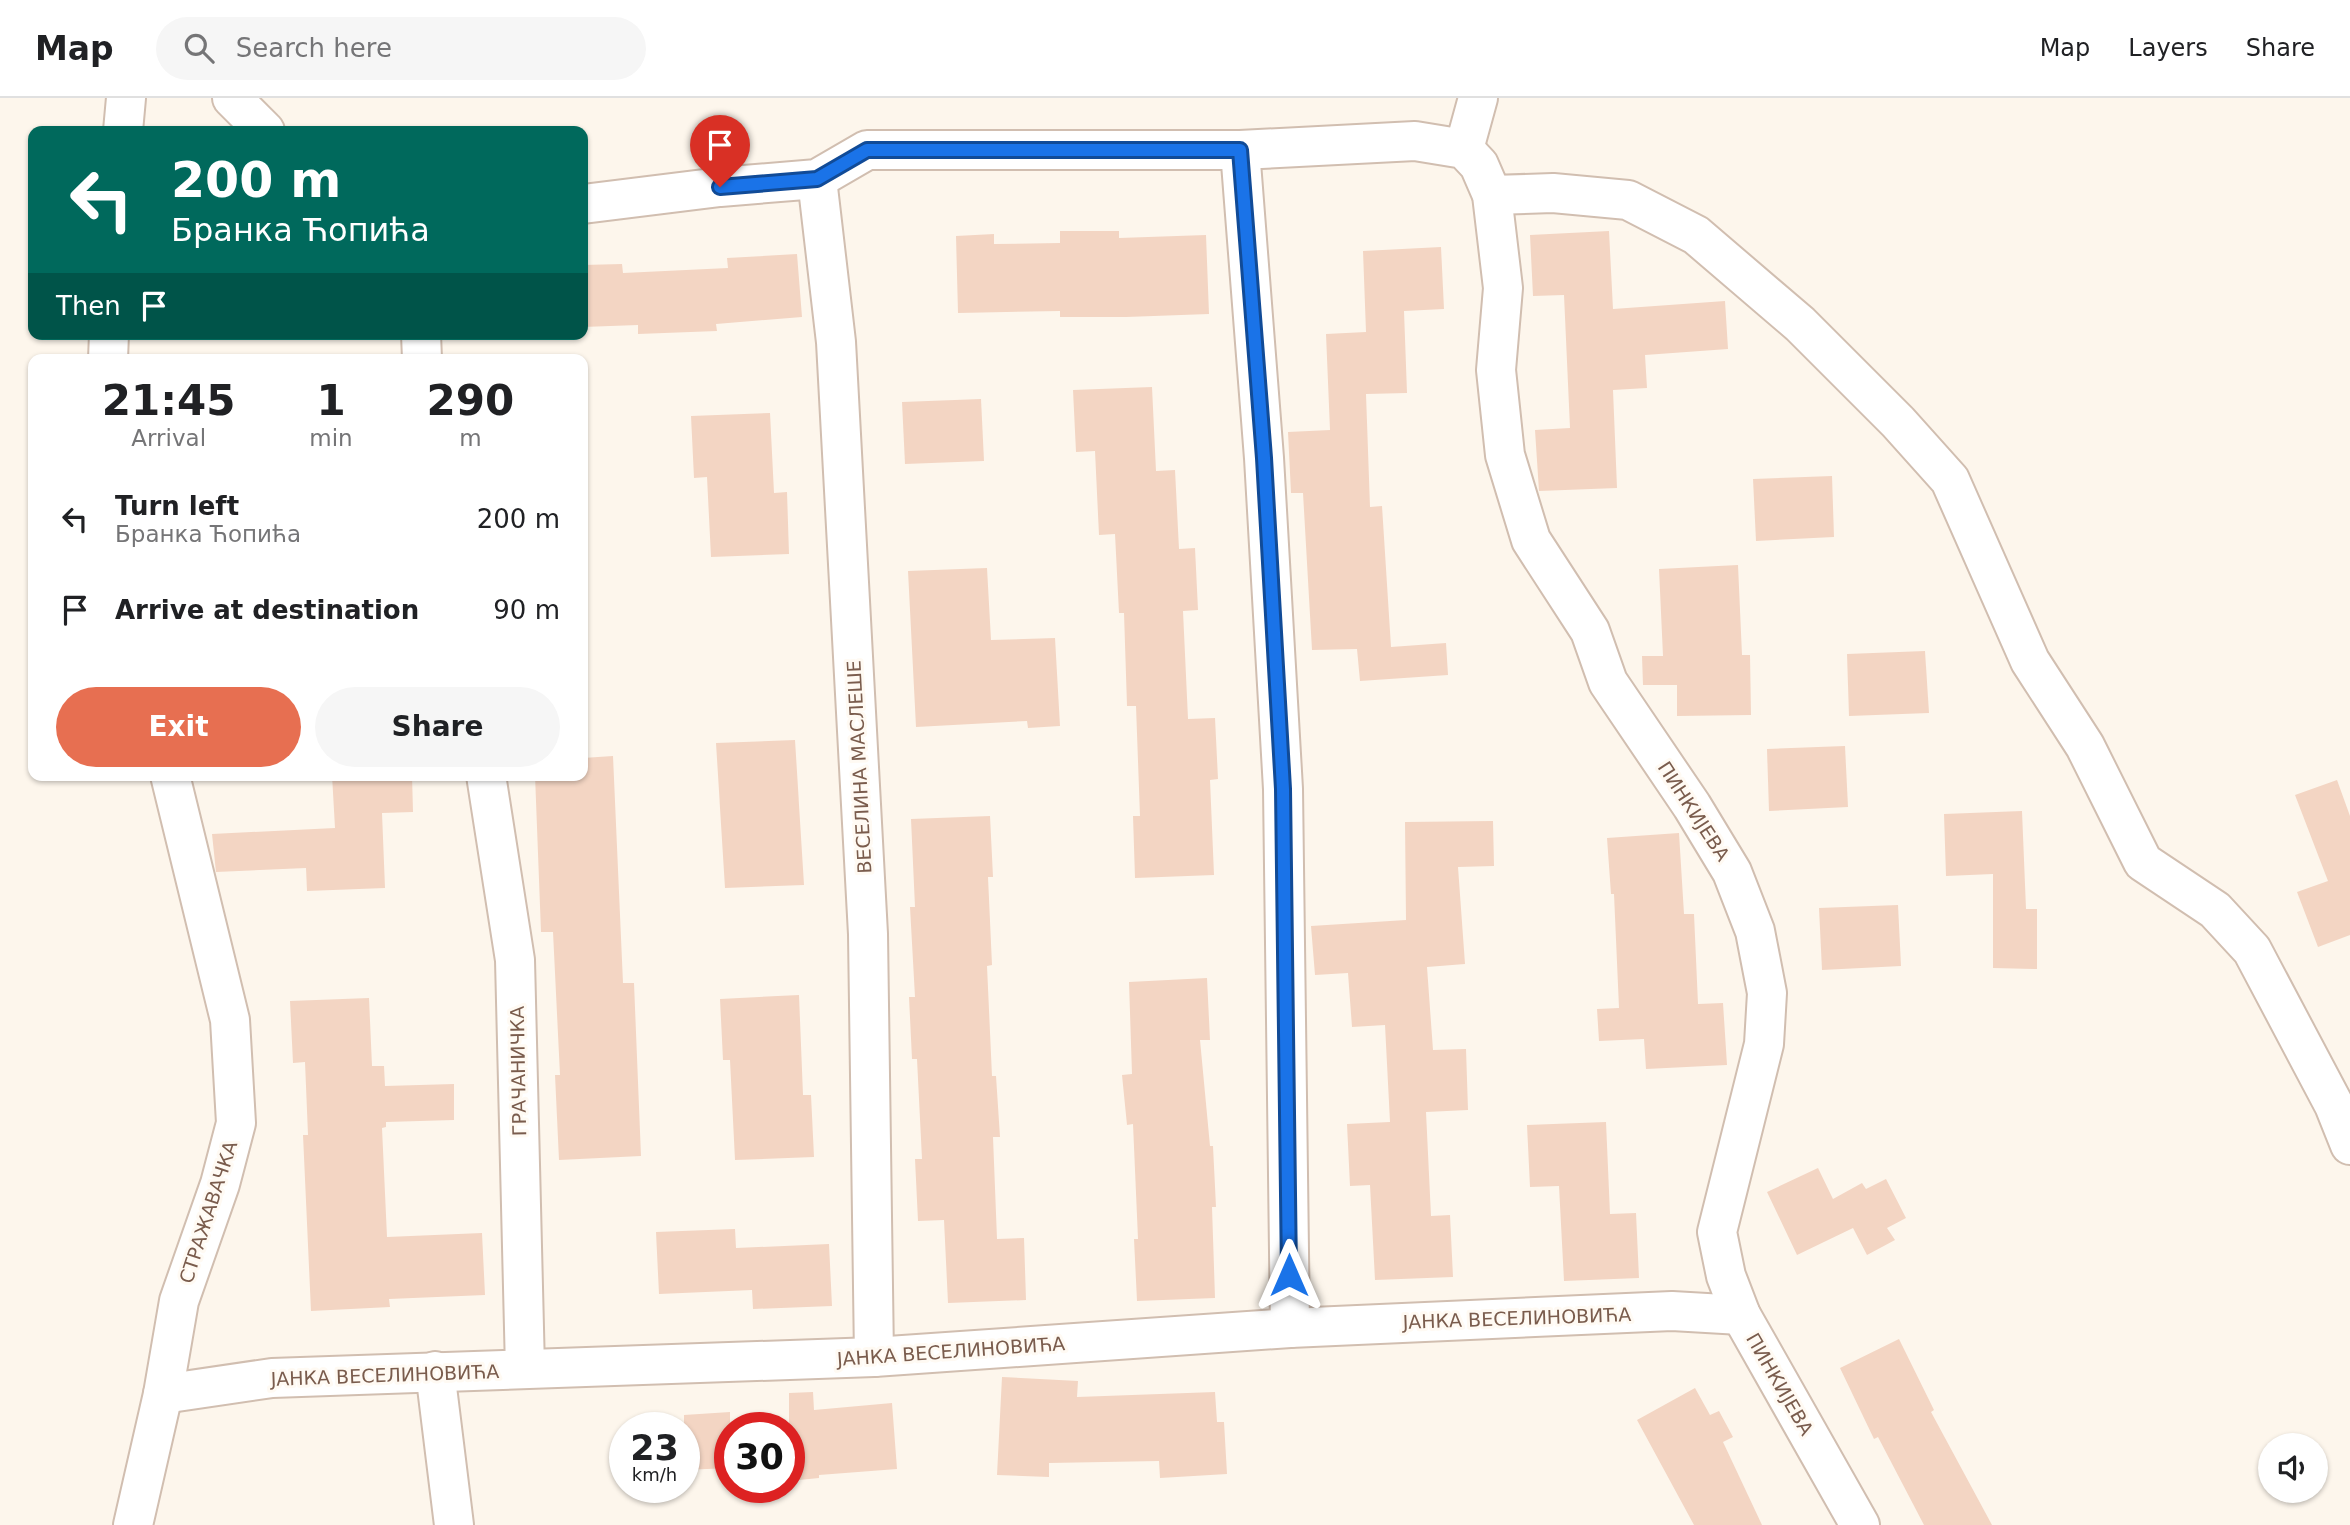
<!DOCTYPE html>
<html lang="en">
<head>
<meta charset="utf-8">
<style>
	body { margin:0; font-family:"DejaVu Sans",sans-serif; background:#f6f6f6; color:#202124; height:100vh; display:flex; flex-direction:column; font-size:26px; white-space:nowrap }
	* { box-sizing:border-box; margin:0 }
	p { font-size:23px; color:#757577 }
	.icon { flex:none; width:38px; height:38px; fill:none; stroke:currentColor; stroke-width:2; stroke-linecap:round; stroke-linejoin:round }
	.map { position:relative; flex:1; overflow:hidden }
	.side { position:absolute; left:28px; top:256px; width:560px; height:427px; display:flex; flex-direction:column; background:#fff; border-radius:14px; box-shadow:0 2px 5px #0004 }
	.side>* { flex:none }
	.hud { position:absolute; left:28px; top:28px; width:560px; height:214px; border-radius:14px; box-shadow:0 2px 5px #0004; background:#00695c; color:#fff; overflow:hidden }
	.tools { position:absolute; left:2258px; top:1335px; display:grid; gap:14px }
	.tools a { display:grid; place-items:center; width:70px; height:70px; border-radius:50%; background:#fff; box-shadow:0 2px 5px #0004; font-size:35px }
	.speed { position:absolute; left:609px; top:1314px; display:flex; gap:14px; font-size:35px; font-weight:700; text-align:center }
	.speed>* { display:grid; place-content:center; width:91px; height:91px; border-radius:50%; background:#fff; box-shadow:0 2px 5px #0004; line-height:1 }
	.speed small { font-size:18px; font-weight:400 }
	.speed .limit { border:10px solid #d22; background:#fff; color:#111 }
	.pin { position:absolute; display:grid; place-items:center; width:60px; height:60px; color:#fff; margin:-72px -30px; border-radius:50% 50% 50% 0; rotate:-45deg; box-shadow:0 0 7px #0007 }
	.pin .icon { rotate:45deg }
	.me { position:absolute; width:77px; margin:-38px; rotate:0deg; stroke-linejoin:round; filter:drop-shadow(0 0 5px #0008) }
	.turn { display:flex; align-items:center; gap:24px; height:147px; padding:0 28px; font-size:32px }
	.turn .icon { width:91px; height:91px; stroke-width:2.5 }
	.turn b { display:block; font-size:49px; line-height:60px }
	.then { display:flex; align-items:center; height:66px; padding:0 28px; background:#0003; gap:14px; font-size:26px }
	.eta { display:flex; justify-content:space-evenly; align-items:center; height:119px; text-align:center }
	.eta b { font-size:42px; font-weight:600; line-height:49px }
	.action { display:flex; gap:14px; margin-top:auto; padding:14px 28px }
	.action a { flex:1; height:80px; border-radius:42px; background:#e76f51; color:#fff; font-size:28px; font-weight:600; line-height:80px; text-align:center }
	.action a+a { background:#f6f6f6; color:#202124 }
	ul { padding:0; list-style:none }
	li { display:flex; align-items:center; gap:21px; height:91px; padding:0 28px }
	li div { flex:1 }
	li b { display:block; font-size:26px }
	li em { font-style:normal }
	header { display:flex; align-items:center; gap:42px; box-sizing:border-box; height:98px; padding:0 35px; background:#fff; border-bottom:2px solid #e0e0e0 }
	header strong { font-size:33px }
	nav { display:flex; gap:38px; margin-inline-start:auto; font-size:24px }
	.search { width:490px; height:63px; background:#f6f6f6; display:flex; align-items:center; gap:18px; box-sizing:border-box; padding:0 24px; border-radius:38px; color:#757577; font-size:26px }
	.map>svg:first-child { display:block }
</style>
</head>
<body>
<header>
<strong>Map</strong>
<div class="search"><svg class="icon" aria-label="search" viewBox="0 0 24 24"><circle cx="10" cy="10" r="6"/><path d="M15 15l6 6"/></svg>Search here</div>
<nav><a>Map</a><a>Layers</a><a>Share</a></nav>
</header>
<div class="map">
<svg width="2350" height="1427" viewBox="0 0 2350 1427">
	<rect width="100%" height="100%" fill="#fdf6ec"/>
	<g fill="#f3d5c3">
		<polygon points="1060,133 1119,133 1119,140 1206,137 1209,216 1126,219 1060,219 1060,213 958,215 956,138 994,136 994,146 1060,145"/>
		<polygon points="1609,133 1613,211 1725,203 1728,251 1645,257 1647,290 1613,292 1617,390 1539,393 1535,332 1570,330 1564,197 1533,198 1530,137"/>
		<polygon points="1441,149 1444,211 1404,213 1407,295 1366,296 1370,409 1382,408 1391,549 1446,545 1448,577 1360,583 1357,551 1312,552 1303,395 1291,395 1288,334 1330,332 1326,236 1366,234 1363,153"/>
		<polygon points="797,156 802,219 716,226 717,233 638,236 638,227 583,229 583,167 622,166 623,175 728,170 727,160"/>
		<polygon points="1152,289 1156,373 1175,372 1179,451 1195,450 1198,512 1183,513 1188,621 1215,620 1218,681 1210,682 1214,777 1135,780 1133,718 1140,718 1136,608 1127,608 1124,515 1119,515 1115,436 1099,437 1095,353 1076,354 1073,292"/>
		<polygon points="981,301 984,363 905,366 902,304"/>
		<polygon points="770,315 774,395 787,394 789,456 711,459 707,379 694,380 691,318"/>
		<polygon points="1832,378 1834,439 1756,443 1753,381"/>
		<polygon points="1738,467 1742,557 1750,557 1751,617 1677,618 1677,587 1643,587 1642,558 1663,558 1659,471"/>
		<polygon points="987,470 991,542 1055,540 1060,628 1028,630 1027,623 916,629 908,473"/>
		<polygon points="1925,553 1929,615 1849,618 1847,556"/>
		<polygon points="795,642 804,787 725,790 716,645"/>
		<polygon points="1845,648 1848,709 1769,713 1767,651"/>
		<polygon points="613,658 623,885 634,885 641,1058 559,1062 555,977 560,977 553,834 541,834 535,677 583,677 583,660"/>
		<polygon points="332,677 412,677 413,714 382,715 385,790 307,793 306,770 216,774 212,736 335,730"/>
		<polygon points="2337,682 2350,718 2350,837 2318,849 2297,794 2328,783 2295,697"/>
		<polygon points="2022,713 2026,811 2037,811 2037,871 1993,870 1993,776 1946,778 1944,716"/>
		<polygon points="990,718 993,779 988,779 992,867 987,868 992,978 996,978 1000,1039 993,1039 997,1141 1024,1140 1026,1202 948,1205 944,1122 918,1123 915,1061 922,1061 917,961 912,961 909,899 915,899 910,809 915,809 911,721"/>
		<polygon points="1493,723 1494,768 1458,769 1465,866 1427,869 1433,952 1466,951 1468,1012 1426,1014 1431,1118 1450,1117 1453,1179 1375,1182 1370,1087 1350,1088 1347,1026 1390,1024 1385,927 1352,929 1348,875 1315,877 1311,828 1406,822 1405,724"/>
		<polygon points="1679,735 1684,816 1694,816 1698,906 1723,905 1727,967 1646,971 1644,941 1599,943 1597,911 1619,910 1614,796 1611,796 1607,740"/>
		<polygon points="1898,807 1901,868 1822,872 1819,810"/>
		<polygon points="1207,880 1210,942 1200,942 1210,1048 1213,1048 1216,1109 1212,1109 1215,1200 1137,1203 1134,1141 1138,1141 1133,1026 1127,1027 1122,977 1132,976 1129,884"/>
		<polygon points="799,897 803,997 811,997 814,1059 735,1062 730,962 723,962 720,901"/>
		<polygon points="369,900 372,968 384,968 385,988 454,986 454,1022 386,1024 386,1029 382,1030 387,1139 482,1135 485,1197 389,1201 390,1209 311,1213 303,1037 308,1037 305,964 293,965 290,903"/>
		<polygon points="1606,1024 1610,1116 1636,1115 1639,1180 1564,1183 1559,1088 1530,1089 1527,1027"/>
		<polygon points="1818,1070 1833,1101 1862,1085 1866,1091 1886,1081 1906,1120 1887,1130 1895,1142 1867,1157 1853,1130 1797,1157 1767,1094"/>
		<polygon points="735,1131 736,1150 829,1146 832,1208 753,1211 752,1192 659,1196 656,1134"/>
		<polygon points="1899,1241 1934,1312 1931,1314 1992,1427 1924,1427 1878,1339 1874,1341 1840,1270"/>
		<polygon points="1002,1279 1078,1283 1077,1299 1215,1294 1217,1324 1224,1324 1227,1376 1160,1380 1159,1363 1049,1365 1049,1379 997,1377"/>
		<polygon points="1695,1290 1710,1317 1719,1313 1733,1339 1723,1344 1762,1427 1694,1427 1637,1322"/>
		<polygon points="813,1294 814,1312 892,1305 897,1371 819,1377 819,1380 789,1383 789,1295"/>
		<polygon points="730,1314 730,1370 684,1372 684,1317"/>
	</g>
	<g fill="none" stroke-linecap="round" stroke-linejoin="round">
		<defs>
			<g id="street">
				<polyline points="232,0 265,33"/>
				<polyline points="123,33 126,0"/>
				<polyline points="1464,51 1478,0"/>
				<polyline points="1240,52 1264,360 1283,691 1290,1230"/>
				<polyline points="817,81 836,244 868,836 874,1259"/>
				<polyline points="1492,97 1553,95 1628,102 1696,137 1800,226 1898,324 1950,382 2030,563 2085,648 2143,764 2215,812 2252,852 2334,1007 2350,1047"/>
				<polyline points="583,106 720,89 817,81 867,52 1240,52 1415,43 1464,51 1479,67 1492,97 1503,190 1496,272 1505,357 1531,442 1590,533 1608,584 1692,708 1732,774 1755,833 1767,895 1764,946 1717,1134 1726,1178 1741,1217 1860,1427"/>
				<polyline points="421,236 422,261"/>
				<polyline points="108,261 109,236"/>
				<polyline points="486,677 515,862 525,1271"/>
				<polyline points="435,1273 454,1427"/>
				<polyline points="163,1296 272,1280 874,1259 1290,1230 1672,1213 1741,1217"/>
				<polyline points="133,1427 163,1296 179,1203 220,1086 236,1025 230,922 170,677"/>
			</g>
		</defs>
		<use href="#street" stroke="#d1beb0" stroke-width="42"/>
		<use href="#street" stroke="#fff" stroke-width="38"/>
	</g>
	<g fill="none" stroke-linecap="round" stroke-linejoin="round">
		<defs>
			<polyline id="route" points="720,89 817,81 867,52 1240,52 1264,360 1283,691 1289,1177"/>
		</defs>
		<use href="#route" stroke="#114b97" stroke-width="18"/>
		<use href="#route" stroke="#1a73e8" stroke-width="12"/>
	</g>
	<g text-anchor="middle" stroke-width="6" stroke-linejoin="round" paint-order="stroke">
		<g font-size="19" fill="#7a5c4d" stroke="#fffaf3">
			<text transform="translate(859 669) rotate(-93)" y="7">ВЕСЕЛИНА МАСЛЕШЕ</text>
			<text transform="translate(1694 713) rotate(57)" y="7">ПИНКИЈЕВА</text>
			<text transform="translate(518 973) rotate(-91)" y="7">ГРАЧАНИЧКА</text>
			<text transform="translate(208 1114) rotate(-72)" y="7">СТРАЖАВАЧКА</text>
			<text transform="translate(1517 1220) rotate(-2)" y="7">ЈАНКА ВЕСЕЛИНОВИЋА</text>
			<text transform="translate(951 1253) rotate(-4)" y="7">ЈАНКА ВЕСЕЛИНОВИЋА</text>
			<text transform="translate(385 1277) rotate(-2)" y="7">ЈАНКА ВЕСЕЛИНОВИЋА</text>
			<text transform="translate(1780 1286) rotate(60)" y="7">ПИНКИЈЕВА</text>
		</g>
	</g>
</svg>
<div class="tools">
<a><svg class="icon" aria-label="sound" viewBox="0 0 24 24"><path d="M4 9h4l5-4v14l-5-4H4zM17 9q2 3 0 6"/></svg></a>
</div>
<div class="speed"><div>23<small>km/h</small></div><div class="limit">30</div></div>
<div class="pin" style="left:720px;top:89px;background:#d93025"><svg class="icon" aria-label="arrive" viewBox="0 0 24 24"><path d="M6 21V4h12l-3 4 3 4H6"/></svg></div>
<svg class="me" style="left:1289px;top:1177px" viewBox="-20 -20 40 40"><path d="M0-17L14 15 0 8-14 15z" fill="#1a73e8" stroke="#fff" stroke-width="4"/></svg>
<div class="hud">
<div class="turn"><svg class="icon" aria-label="left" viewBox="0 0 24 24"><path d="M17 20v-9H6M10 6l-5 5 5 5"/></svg><div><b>200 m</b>Бранка Ћопића</div></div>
<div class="then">Then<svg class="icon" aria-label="arrive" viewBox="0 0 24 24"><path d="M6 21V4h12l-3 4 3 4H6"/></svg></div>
</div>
<section class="side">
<div class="eta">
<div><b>21:45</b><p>Arrival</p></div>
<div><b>1</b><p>min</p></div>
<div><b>290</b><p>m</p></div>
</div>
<ul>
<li><svg class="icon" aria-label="left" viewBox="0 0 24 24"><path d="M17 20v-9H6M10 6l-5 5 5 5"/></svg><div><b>Turn left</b><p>Бранка Ћопића</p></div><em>200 m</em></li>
<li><svg class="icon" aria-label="arrive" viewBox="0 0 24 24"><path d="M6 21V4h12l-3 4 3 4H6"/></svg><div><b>Arrive at destination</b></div><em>90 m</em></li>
</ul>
<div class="action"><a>Exit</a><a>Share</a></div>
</section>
</div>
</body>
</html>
